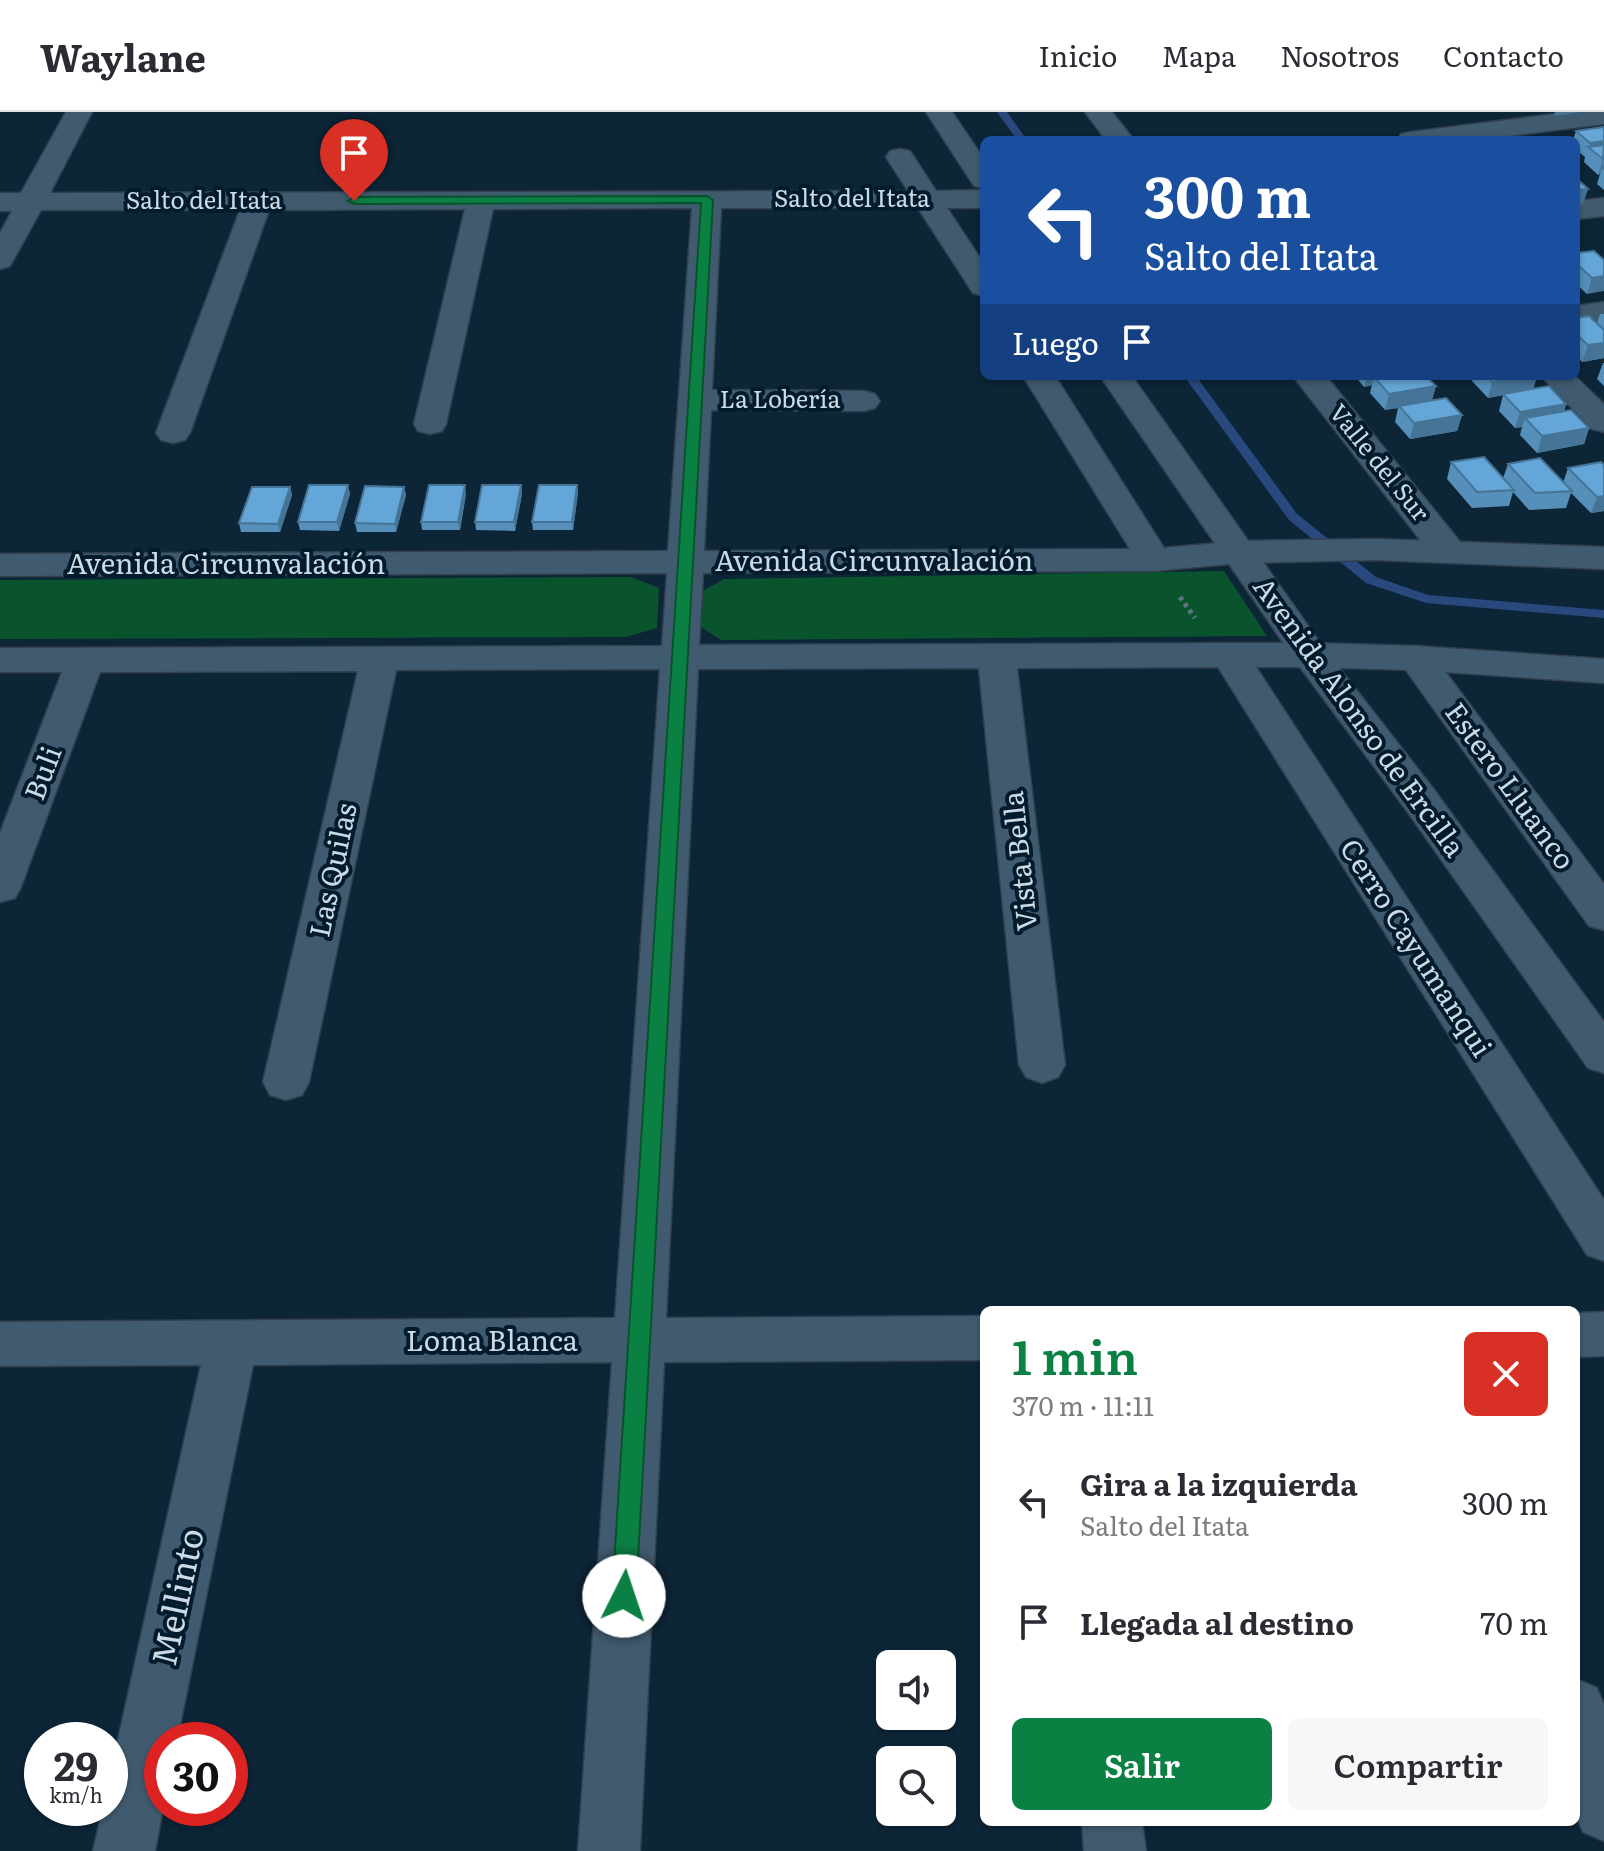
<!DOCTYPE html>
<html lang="es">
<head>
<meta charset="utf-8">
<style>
	body { margin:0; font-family:Literata,serif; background:#f7f7f7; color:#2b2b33; height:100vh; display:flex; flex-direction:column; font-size:30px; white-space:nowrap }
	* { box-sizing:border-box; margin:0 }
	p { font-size:26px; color:#7c7c81 }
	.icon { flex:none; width:44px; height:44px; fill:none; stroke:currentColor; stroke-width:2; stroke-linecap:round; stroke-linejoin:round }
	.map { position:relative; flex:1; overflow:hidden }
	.sheet { position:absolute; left:980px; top:1194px; width:600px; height:520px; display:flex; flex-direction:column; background:#fff; border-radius:12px; box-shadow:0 2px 6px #0004 }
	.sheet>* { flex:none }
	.hud { position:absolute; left:980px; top:24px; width:600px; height:244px; border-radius:12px; box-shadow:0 2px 6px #0004; background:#1a4fa0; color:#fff; overflow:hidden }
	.fabs { position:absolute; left:876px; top:1538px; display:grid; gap:16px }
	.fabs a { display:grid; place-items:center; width:80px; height:80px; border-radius:12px; background:#fff; box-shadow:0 2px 6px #0004; font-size:40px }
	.speed { position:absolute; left:24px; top:1610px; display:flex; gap:16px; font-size:40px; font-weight:700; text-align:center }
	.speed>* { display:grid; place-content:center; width:104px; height:104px; border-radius:50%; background:#fff; box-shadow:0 2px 6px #0004; line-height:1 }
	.speed small { font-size:20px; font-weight:400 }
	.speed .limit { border:12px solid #d22; background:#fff; color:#111 }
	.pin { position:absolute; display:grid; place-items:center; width:68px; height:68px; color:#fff; margin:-82px -34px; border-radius:50% 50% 50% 0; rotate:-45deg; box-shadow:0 0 8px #0007 }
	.pin .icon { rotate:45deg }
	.me { position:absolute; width:88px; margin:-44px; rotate:4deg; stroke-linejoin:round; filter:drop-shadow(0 0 6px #0008) }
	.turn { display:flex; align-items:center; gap:28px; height:168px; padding:0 32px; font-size:36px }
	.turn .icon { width:104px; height:104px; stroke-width:2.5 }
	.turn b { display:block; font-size:56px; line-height:68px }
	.then { display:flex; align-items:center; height:76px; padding:0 32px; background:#0003; gap:16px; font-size:30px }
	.round { display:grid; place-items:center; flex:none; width:84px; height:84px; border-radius:12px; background:#f7f7f7 }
	.summary { display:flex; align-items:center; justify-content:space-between; height:136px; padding:0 32px }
	h1 { font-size:48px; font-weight:600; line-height:60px; color:#0b8043 }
	.cta { display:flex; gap:16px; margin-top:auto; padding:16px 32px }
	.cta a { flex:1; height:92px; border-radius:12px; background:#0b8043; color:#fff; font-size:32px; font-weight:600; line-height:92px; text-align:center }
	.cta a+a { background:#f7f7f7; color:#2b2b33 }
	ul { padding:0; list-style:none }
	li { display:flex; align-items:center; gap:24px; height:120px; padding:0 32px }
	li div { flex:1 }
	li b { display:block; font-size:30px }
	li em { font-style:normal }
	header { display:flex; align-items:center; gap:48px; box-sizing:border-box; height:112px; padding:0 40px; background:#fff; border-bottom:2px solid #e1e1e2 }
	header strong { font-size:38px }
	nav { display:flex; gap:44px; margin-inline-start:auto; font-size:28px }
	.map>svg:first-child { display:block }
</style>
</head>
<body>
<header>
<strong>Waylane</strong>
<nav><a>Inicio</a><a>Mapa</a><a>Nosotros</a><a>Contacto</a></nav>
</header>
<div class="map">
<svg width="1604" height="1739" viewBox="0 0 1604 1739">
	<rect width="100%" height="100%" fill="#0c2537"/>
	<g fill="#0a542d">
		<polygon points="1224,459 1267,524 721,528 701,515 703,479 724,467"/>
		<polygon points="631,465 659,476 657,516 626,525 0,527 0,468"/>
	</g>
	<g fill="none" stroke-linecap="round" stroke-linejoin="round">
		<g fill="#28487e" fill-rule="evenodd">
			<polygon points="997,0 1007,0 1027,28 1017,28"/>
			<polygon points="1184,264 1196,264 1297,402 1376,465 1428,483 1604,498 1604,506 1426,491 1366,471 1289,408"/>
		</g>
		<defs>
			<g id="minor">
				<polygon points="66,0 92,0 50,81 908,79 886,45 890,39 900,37 910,39 936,79 984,78 984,96 947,96 984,152 984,184 973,181 918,96 721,96 712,278 864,279 875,282 880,289 875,296 864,299 711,298 704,439 1130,437 1023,264 1055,264 1164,436 1240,429 1253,432 1258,440 1253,448 1240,451 1154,459 703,461 699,533 1310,531 1323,535 1329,543 1323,551 1310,555 1256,555 1604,1088 1604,1149 1587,1143 1218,555 1017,556 1065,953 1058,965 1042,971 1026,965 1019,953 979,556 698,557 666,1206 984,1204 984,1248 664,1250 640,1739 578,1739 612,1250 253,1253 177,1628 162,1628 163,1696 155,1739 93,1739 103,1696 110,1696 110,1664 201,1253 0,1254 0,1210 615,1206 660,557 396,558 309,970 302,983 286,988 270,983 263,970 358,559 100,560 21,775 15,786 0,790 0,721 62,560 0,560 0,536 662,534 667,461 0,464 0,442 668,439 692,96 493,97 446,312 442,319 430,322 418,319 414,312 465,97 269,98 190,321 185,328 173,331 161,328 156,321 240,98 41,98 10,154 0,157 0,121 12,99 0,99 0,81 21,81"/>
				<polygon points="1085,0 1112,0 1134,28 1106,28"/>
				<polygon points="1571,0 1604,0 1604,12 1476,28 1397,28 1401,22 1411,20"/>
				<polygon points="1604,86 1604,104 1576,107 1576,89"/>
				<polygon points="1604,190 1604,208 1576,212 1576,194"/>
				<polygon points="1293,264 1326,264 1461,431 1466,439 1461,447 1448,450 1435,447"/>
				<polygon points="1541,264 1575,264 1604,292 1604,320 1592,317"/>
				<polygon points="1416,534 1429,538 1604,772 1604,818 1589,814 1403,554 1397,546 1403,538"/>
				<polygon points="1604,1200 1604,1244 1576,1245 1576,1201"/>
				<polygon points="1576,1567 1597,1576 1604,1593 1604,1729 1583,1720 1576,1704"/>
				<polygon points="1082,1710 1142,1710 1146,1739 1084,1739"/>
			</g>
			<g id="tertiary">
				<polygon points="1376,427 1604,435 1604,457 1376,448 1240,451 1227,448 1222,440 1227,432 1240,429"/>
				<polygon points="1310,531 1416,534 1604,547 1604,571 1416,558 1310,555 1297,551 1291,543 1297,535"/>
			</g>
			<g id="secondary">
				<polygon points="926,0 952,0 984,47 984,76 974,74"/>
				<polygon points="1100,264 1132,264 1323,535 1432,675 1604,910 1604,961 1588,956 1404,695 1297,551"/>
			</g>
		</defs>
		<use href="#minor" stroke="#313f4e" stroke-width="3"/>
		<use href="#tertiary" stroke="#313f4e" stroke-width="3"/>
		<use href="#secondary" stroke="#313f4e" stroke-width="3"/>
		<polyline stroke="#5e7282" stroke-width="5" stroke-dasharray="4 4" stroke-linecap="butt" points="1180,485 1195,506"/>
		<use href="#minor" fill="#405b6f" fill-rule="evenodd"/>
		<use href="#tertiary" fill="#405b6f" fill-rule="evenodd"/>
		<use href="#secondary" fill="#405b6f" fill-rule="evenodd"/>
	</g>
	<g fill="#568fb9">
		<polygon points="1604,15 1604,78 1597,72 1600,62 1598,63 1584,50 1585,45 1576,38 1576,28 1573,28 1576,19"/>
		<polygon points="1576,141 1604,148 1587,182 1576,172"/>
		<polygon points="1600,202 1604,202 1604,246 1582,250 1576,243 1576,206 1597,211"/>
		<polygon points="1603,251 1604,251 1604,274 1597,267"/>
		<polygon points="1355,264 1426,264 1436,274 1432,288 1462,303 1457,319 1410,327 1395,310 1398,296 1385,298 1370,281 1372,273 1364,275"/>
		<polygon points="1473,264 1537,264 1533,277 1566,292 1564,300 1589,316 1584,332 1537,341 1520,323 1522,315 1515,316 1499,299 1503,283 1488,286 1472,269"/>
		<polygon points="1451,350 1503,366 1508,352 1563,371 1568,356 1601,350 1604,399 1591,401 1571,381 1566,396 1529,398 1513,380 1509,394 1472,396 1447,367"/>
		<polygon points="348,373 350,382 339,419 300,418 298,410"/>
		<polygon points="521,373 522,382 515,419 476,418 475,410"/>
		<polygon points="577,373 578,381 573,418 533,418 532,410"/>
		<polygon points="290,375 292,383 280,420 241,420 239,411"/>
		<polygon points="404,375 406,383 396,420 357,420 355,411"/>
		<polygon points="466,382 460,418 422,418 421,410"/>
	</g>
	<g fill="#467496">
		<polygon points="1555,0 1581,0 1554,4"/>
		<polygon points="1604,29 1604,43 1589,36 1590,31"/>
		<polygon points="1603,47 1604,58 1602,57 1600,62 1598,63"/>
		<polygon points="1588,77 1583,92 1576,93 1576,78"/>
		<polygon points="1604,164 1604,179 1587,182 1592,166"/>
		<polygon points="1604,231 1604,246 1582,250 1588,233"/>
		<polygon points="1367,264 1411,264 1374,265 1372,273 1364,275"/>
		<polygon points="1526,264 1537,264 1533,278 1488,286 1492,270"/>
		<polygon points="1436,274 1431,290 1399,294 1398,296 1385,298 1389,282"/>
		<polygon points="1566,292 1561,308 1525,306 1522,315 1515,316 1520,300"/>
		<polygon points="1462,303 1457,319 1410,327 1414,311"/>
		<polygon points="1589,316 1584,332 1537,341 1542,324"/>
		<polygon points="348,373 350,382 339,419 337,410"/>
		<polygon points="465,373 466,382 460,418 458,410"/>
		<polygon points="521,373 522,382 515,419 514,410"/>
		<polygon points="577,373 578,381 573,418 572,410"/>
		<polygon points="290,375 292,383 280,420 278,412"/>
		<polygon points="404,375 406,383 396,420 395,412"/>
		<polygon points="1604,384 1604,399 1591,401 1597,385"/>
	</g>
	<g fill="#64a6d7" stroke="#467496" stroke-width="2">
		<polygon points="1604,15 1604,29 1590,31 1576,19"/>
		<polygon points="1604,33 1603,47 1588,35"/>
		<polygon points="1576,66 1588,77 1576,78"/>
		<polygon points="1594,139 1604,148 1604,164 1592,166 1576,151 1576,141"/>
		<polygon points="1589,204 1604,218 1604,231 1588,233 1576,222 1576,206"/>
		<polygon points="1379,264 1426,264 1436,274 1389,282 1374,265"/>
		<polygon points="1487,264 1526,264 1492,270"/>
		<polygon points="1549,274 1566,292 1520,300 1503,282"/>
		<polygon points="1446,286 1462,303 1414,311 1399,294"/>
		<polygon points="1571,298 1589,316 1542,324 1525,306"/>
		<polygon points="1484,345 1514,378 1477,380 1451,350"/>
		<polygon points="1540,346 1572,379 1535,381 1508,352"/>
		<polygon points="1601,350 1604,353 1604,384 1597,385 1568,356"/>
		<polygon points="309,373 348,373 337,410 298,410"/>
		<polygon points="429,373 465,373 458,410 421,410"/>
		<polygon points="482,373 521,373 514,410 475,410"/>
		<polygon points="539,373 577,373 572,410 532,410"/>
		<polygon points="365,374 404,375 395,412 355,411"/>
		<polygon points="252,375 290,375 278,412 239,411"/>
	</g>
	<polygon fill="#0b8043" stroke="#07532c" stroke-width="2" points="707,84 713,88 636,1484 632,1491 624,1495 616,1491 612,1484 701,91 354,92 348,89 354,85"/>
	<g text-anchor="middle" stroke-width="8" stroke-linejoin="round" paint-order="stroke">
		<g font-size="24" fill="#ccdae6" stroke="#031c2d">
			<text x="852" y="95">Salto del Itata</text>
			<text x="204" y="97">Salto del Itata</text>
			<text x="780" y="296">La Lobería</text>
			<text transform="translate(1379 351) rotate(51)" y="8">Valle del Sur</text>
		</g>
		<g font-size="28" fill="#ccdae6" stroke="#031c2d">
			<text x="874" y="459">Avenida Circunvalación</text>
			<text x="226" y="462">Avenida Circunvalación</text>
			<text transform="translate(1359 605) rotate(54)" y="10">Avenida Alonso de Ercilla</text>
			<text transform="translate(43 661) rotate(-69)" y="10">Buli</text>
			<text transform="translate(1510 674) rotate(54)" y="10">Estero Lluanco</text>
			<text transform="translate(1020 749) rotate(-96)" y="10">Vista Bella</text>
			<text transform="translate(333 758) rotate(-78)" y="10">Las Quilas</text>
			<text transform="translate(1416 836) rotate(57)" y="10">Cerro Cayumanqui</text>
			<text x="492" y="1239">Loma Blanca</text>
		</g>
		<g font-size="34" fill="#ccdae6" stroke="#031c2d">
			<text transform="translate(178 1485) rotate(-78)" y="12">Mellinto</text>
		</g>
	</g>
</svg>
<div class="fabs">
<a><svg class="icon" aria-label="sound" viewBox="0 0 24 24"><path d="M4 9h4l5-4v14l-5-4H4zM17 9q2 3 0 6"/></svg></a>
<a><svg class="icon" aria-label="search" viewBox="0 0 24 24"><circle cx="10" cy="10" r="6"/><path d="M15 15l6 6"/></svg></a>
</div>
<div class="speed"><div>29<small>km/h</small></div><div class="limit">30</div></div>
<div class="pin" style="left:354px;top:89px;background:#d93025"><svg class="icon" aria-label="arrive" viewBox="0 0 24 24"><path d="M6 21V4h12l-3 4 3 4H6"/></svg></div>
<svg class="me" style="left:624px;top:1484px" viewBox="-20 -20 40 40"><circle r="19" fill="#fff"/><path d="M0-13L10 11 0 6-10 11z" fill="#0b8043"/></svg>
<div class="hud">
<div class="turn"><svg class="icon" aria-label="left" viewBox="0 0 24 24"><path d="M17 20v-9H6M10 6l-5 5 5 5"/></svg><div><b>300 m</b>Salto del Itata</div></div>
<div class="then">Luego<svg class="icon" aria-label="arrive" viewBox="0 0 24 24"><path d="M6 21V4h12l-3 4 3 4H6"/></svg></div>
</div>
<section class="sheet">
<div class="summary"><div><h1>1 min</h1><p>370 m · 11:11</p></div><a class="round" style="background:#d93025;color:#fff"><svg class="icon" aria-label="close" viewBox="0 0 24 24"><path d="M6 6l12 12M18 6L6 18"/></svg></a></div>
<ul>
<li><svg class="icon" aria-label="left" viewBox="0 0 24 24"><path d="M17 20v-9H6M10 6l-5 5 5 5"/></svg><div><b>Gira a la izquierda</b><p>Salto del Itata</p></div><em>300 m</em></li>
<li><svg class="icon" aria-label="arrive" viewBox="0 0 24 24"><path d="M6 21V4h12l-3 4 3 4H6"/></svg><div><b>Llegada al destino</b></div><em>70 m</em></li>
</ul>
<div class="cta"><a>Salir</a><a>Compartir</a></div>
</section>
</div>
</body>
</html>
